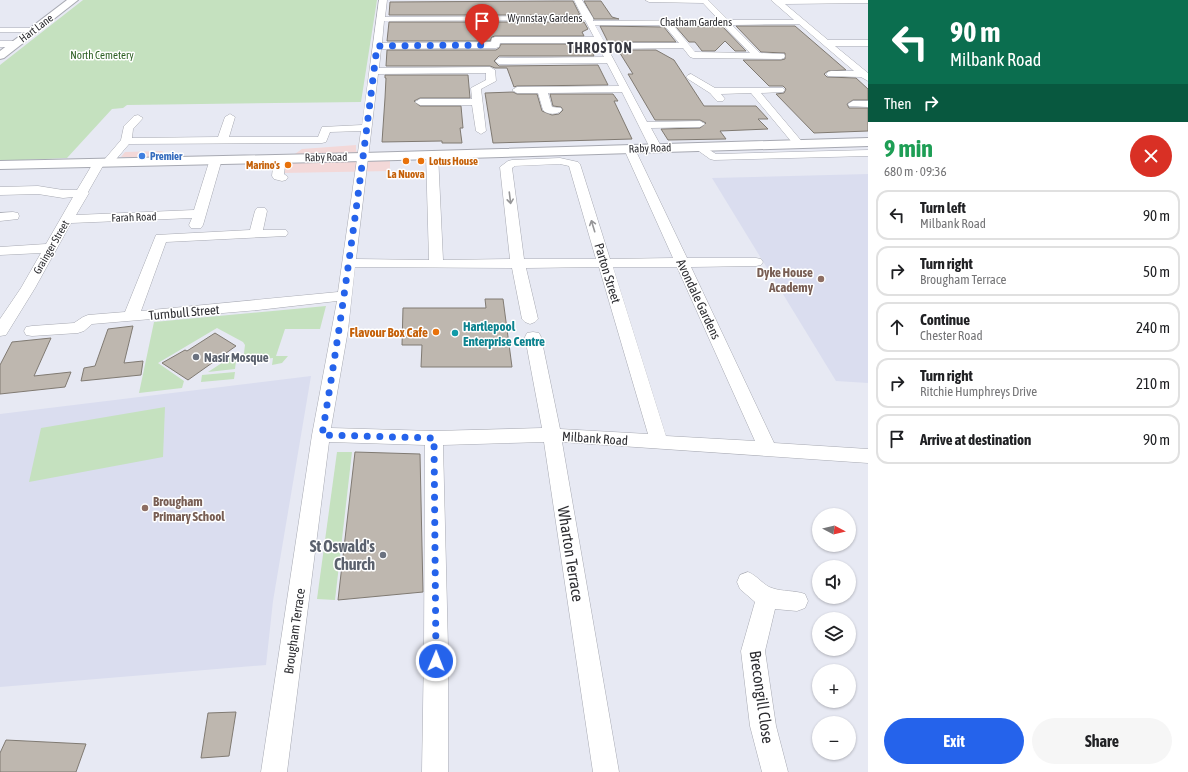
<!DOCTYPE html>
<html lang="en">
<head>
<meta charset="utf-8">
<style>
	body { margin:0; font-family:"Asap Condensed",sans-serif; background:#f6f6f6; color:#202124; height:100vh; display:flex; flex-direction:column; font-size:15px; white-space:nowrap }
	* { box-sizing:border-box; margin:0 }
	p { font-size:13px; color:#757577 }
	.icon { flex:none; width:22px; height:22px; fill:none; stroke:currentColor; stroke-width:2; stroke-linecap:round; stroke-linejoin:round }
	.map { position:relative; flex:1; overflow:hidden }
	.sheet { display:flex; flex-direction:column; background:#fff; width:320px }
	.sheet>* { flex:none }
	.guide { background:#0b6e4f; color:#fff; overflow:hidden }
	.needle { width:26px; rotate:97deg }
	.controls { position:absolute; left:812px; top:508px; display:grid; gap:8px }
	.controls a { display:grid; place-items:center; width:44px; height:44px; border-radius:50%; background:#fff; box-shadow:0 1px 3px #0004; font-size:20px }
	.pin { position:absolute; display:grid; place-items:center; width:34px; height:34px; color:#fff; margin:-41px -17px; border-radius:50% 50% 50% 0; rotate:-45deg; box-shadow:0 0 4px #0007 }
	.pin .icon { rotate:45deg }
	.me { position:absolute; width:44px; margin:-22px; rotate:1deg; stroke-linejoin:round; filter:drop-shadow(0 0 3px #0008) }
	.turn { display:flex; align-items:center; gap:14px; height:84px; padding:0 16px; font-size:18px }
	.turn .icon { width:52px; height:52px; stroke-width:2.5 }
	.turn b { display:block; font-size:28px; line-height:34px }
	.then { display:flex; align-items:center; height:38px; padding:0 16px; background:#0003; gap:8px; font-size:15px }
	.round { display:grid; place-items:center; flex:none; width:42px; height:42px; border-radius:21px; background:#f6f6f6 }
	.head { display:flex; align-items:center; justify-content:space-between; height:68px; padding:0 16px }
	h1 { font-size:24px; font-weight:700; line-height:30px; color:#1e9e55 }
	.primary-button { display:flex; gap:8px; margin-top:auto; padding:8px 16px }
	.primary-button a { flex:1; height:46px; border-radius:24px; background:#2563eb; color:#fff; font-size:16px; font-weight:700; line-height:46px; text-align:center }
	.primary-button a+a { background:#f6f6f6; color:#202124 }
	ul { padding:0; list-style:none }
	li { display:flex; align-items:center; gap:12px; height:50px; margin:0 8px 6px; padding:0 8px; border:2px solid #e0e0e0; border-radius:12px }
	li div { flex:1 }
	li b { display:block; font-size:15px }
	li em { font-style:normal }
	main { display:flex; flex:1; min-height:0 }
	.map>svg:first-child { display:block }
</style>
</head>
<body>
<main>
<div class="map">
<svg width="868" height="772" viewBox="0 0 868 772">
	<rect width="100%" height="100%" fill="#e7e9f3"/>
	<g fill="#f3d8d8">
		<polygon points="356,145 356,151 359,153 390,158 390,171 282,173 285,161 302,149"/>
		<polygon points="163,151 160,157 121,157 125,152"/>
	</g>
	<g fill="#daddef">
		<polygon points="868,174 868,383 836,381 712,178"/>
		<polygon points="311,376 273,601 266,665 0,687 0,414"/>
	</g>
	<g fill="#c5e1bf">
		<polygon points="83,0 377,0 361,102 127,105 123,108 112,109 67,158 0,161 0,65"/>
		<polygon points="326,306 320,329 285,329 276,356 288,356 282,363 272,365 273,358 243,361 245,345 243,342 217,328 158,363 184,381 182,388 139,393 154,322"/>
		<polygon points="237,353 235,369 208,372"/>
		<polygon points="235,372 234,379 201,382 202,375"/>
		<polygon points="165,407 163,457 29,482 41,428"/>
		<polygon points="337,452 352,452 335,600 317,599"/>
	</g>
	<g fill="#beb7af" stroke="#807a72">
		<polygon points="557,1 573,1 580,15 389,15 390,2"/>
		<polygon points="584,1 601,1 612,17 619,19 594,19"/>
		<polygon points="389,22 584,22 588,29 582,32 584,36 495,36 492,37 490,41 387,41"/>
		<polygon points="600,26 664,27 676,42 608,42"/>
		<polygon points="722,26 746,51 735,51 725,41 715,51 702,51 695,42 689,42 676,27"/>
		<polygon points="736,26 795,26 846,70 828,71 824,74 827,77 856,78 868,89 868,100 853,100 847,104 849,108 868,108 868,131 814,133 776,94 784,93 786,89 783,86 769,86 743,60 781,60 785,59 785,53 761,52"/>
		<polygon points="501,44 588,44 594,56 499,56 494,61 499,66 598,65 608,85 517,86 514,87 507,68 495,68 490,66 386,66 387,50 496,50 499,48"/>
		<polygon points="618,50 656,50 674,60 704,106 756,106 768,119 758,119 768,129 720,131 726,139 668,140 661,129 700,128 706,123 700,120 655,120 628,74 633,74"/>
		<polygon points="385,75 468,75 470,98 420,98 414,101 420,106 461,106 463,128 460,128 462,143 442,143 442,141 382,142 385,98 386,78 385,78"/>
		<polygon points="513,92 517,94 537,94 542,111 552,115 559,114 563,110 561,107 553,106 550,94 613,94 618,101 614,101 632,139 493,143 485,93"/>
		<polygon points="485,299 503,299 512,367 421,367 422,345 402,345 403,308 486,308"/>
		<polygon points="133,326 124,363 143,361 141,375 81,381 84,368 95,366 108,329"/>
		<polygon points="215,333 236,346 188,380 162,363 185,350 187,351"/>
		<polygon points="51,338 34,376 71,372 65,387 0,394 0,365 12,342"/>
		<polygon points="355,452 420,454 423,592 338,600"/>
		<polygon points="236,712 229,756 201,758 208,713"/>
		<polygon points="6,740 86,744 76,772 0,772 0,753"/>
	</g>
	<g fill="none" stroke-linecap="round" stroke-linejoin="round">
		<defs>
			<g id="street">
				<path d="M379,0H387L385,17L582,16L574,0H582L593,18V21L719,20L703,3L649,2L645,0H708L728,20H794L771,0H868V3L785,4L828,40H868V46H835L868,73V81L861,77L828,76L826,74L828,72L831,71H854L799,24L732,25L760,53L784,54L785,56L784,58L781,59L693,58L690,57L683,48L608,49L647,122L700,121L705,124L700,127L651,128L662,148L656,151L650,148L622,92L548,93L552,107L561,108L562,110C558,115 547,115 543,110L538,93H517L512,90L517,87L619,86L607,63L499,64L495,61L499,58L604,57L596,43H500L499,47L496,48L381,49L379,68L490,67L495,70L496,81L481,89L486,131L481,134L476,131L472,105H420L415,102L420,99H472L471,88L486,80V73L378,74L356,259L429,260L426,154L432,151L438,154L443,260L510,259L500,167L508,161L512,160L560,158L578,162L580,164L610,259L673,258L624,149L630,146L634,147L687,258H756L761,259L763,262L761,265L756,266L691,267L774,443L868,449V463L562,442L619,772H593L544,442L443,445L448,648V772H422L424,648L425,445L329,442L287,772H261L312,435L337,301L258,310L92,324L84,331L78,333L32,336L26,335L24,331L26,327L32,326L74,323L83,317L88,315L125,312L156,235L250,230L255,211L257,208H265L267,211L263,230H286L288,233L286,236L166,242L141,311L338,292L361,131L330,132L326,142L322,143L129,144L112,164L108,165L104,164L88,192L89,193L76,215L194,210L210,159L212,157H220L222,159L203,225L201,228H191L189,225L192,218L71,223L35,288L6,335L0,336V319L21,288L41,253L0,255V247L46,244L73,197L63,198L38,194L0,195V187L38,186L63,190H77L95,160L99,159L104,160L121,140L124,126L134,116L138,115L143,118L133,129L132,138L218,137L225,117L230,114L235,117L229,137H318L322,127L362,125ZM585,20L594,37H495L492,38L491,42L382,43L384,21ZM595,25H664L679,43H605ZM673,25H723L750,53L695,52ZM560,164L569,166L596,259H524L512,168L515,166ZM355,267L512,268L522,319L525,322L530,324L535,322L538,319L526,268L599,267L648,434L560,429L541,337L539,333L533,332L527,333L525,337L542,428L434,431L331,428L348,330ZM613,267H677L755,441L666,436Z"/>
				<polygon points="0,28 34,28 38,30 34,32 0,32"/>
				<polygon points="0,41 15,41 19,44 15,47 0,47"/>
				<polygon points="691,74 715,88 783,88 785,90 783,92 761,93 804,144 799,147 795,146 751,93 721,94 725,99 723,101 717,101 710,93 688,79 686,77 688,75"/>
				<polygon points="853,101 868,101 868,107 849,106 848,104"/>
				<polygon points="700,144 716,154 868,150 868,156 714,160 710,159 696,149 694,147 696,145"/>
				<polygon points="280,155 284,156 286,158 284,174 288,177 286,180 282,181 274,179 272,176 274,158 276,156"/>
				<polygon points="13,212 18,213 19,216 18,219 0,221 0,213"/>
				<path d="M748,572C758,576 764,586 772,588C783,592 794,590 805,594L808,601L805,608L797,611L775,609L765,651L776,726L788,772H762L750,726L741,651L755,602L740,589L737,582L740,575Z"/>
			</g>
			<g id="secondary">
				<polygon points="67,0 78,0 4,58 0,59 0,51"/>
				<polygon points="868,138 868,146 363,161 0,169 0,161 363,153"/>
			</g>
		</defs>
		<use href="#street" stroke="#a7a9b2" stroke-width="1"/>
		<use href="#secondary" stroke="#a7a9b2" stroke-width="2"/>
		<use href="#street" fill="#fff" fill-rule="evenodd"/>
		<use href="#secondary" fill="#fff" fill-rule="evenodd"/>
	</g>
	<defs><path id="oneway-shaft" d="M-6 0H5M1.5-3L5.5 0L1.5 3" fill="none" stroke-width="1.6" stroke-linecap="round" stroke-linejoin="round"/></defs>
	<g stroke="#969698">
		<use href="#oneway-shaft" transform="translate(510 198) rotate(83)"/>
		<use href="#oneway-shaft" transform="translate(593 226) rotate(-107)"/>
	</g>
	<g fill="none" stroke-linecap="round" stroke-linejoin="round">
		<path stroke="#2563eb" stroke-width="7" stroke-dasharray="0 12.6" d="M436,661L434,438L322,435C344,306 361,176 377,46L482,45"/>
	</g>
	<circle fill="#3f7fe0" stroke="#fff" stroke-width="1.5" cx="142" cy="156" r="4"/>
	<g fill="#e8710a" stroke="#fff" stroke-width="1.5">
		<circle cx="406" cy="161" r="4"/>
		<circle cx="421" cy="161" r="4"/>
		<circle cx="288" cy="165" r="4"/>
		<circle cx="436" cy="332" r="4"/>
	</g>
	<g fill="#8d6e63" stroke="#fff" stroke-width="1.5">
		<circle cx="821" cy="279" r="4"/>
		<circle cx="145" cy="508" r="4"/>
	</g>
	<circle fill="#0f9aa8" stroke="#fff" stroke-width="1.5" cx="455" cy="333" r="4"/>
	<g fill="#6b7280" stroke="#fff" stroke-width="1.5">
		<circle cx="196" cy="357" r="4"/>
		<circle cx="383" cy="555" r="4"/>
	</g>
	<g text-anchor="middle" stroke-width="3" stroke-linejoin="round" paint-order="stroke">
		<g font-size="11" fill="#2e2e32" stroke="#fff">
			<text x="545" y="22">Wynnstay Gardens</text>
			<text x="696" y="26">Chatham Gardens</text>
			<text transform="translate(36 28) rotate(-37)" y="4">Hart Lane</text>
			<text transform="translate(650 148) rotate(-2)" y="4">Raby Road</text>
			<text transform="translate(326 157) rotate(-1)" y="4">Raby Road</text>
			<text transform="translate(134 217) rotate(-2)" y="4">Farah Road</text>
			<text transform="translate(51 247) rotate(-60)" y="4">Grainger Street</text>
		</g>
		<g font-size="11" fill="#2b5e21" stroke="#fff">
			<text x="102" y="59">North Cemetery</text>
		</g>
		<g font-size="11" font-weight="bold" fill="#366cbe" stroke="#fff" text-anchor="start">
			<text x="150" y="160">Premier</text>
		</g>
		<g font-size="11" font-weight="bold" fill="#c56008" stroke="#fff" text-anchor="start">
			<text x="429" y="165">Lotus House</text>
			<text x="280" y="169" text-anchor="end">Marino's</text>
			<text x="406" y="178" text-anchor="middle">La Nuova</text>
		</g>
		<g font-size="13" font-weight="bold" fill="#785e54" stroke="#fff" text-anchor="end">
			<text x="813" y="277">Dyke House<tspan x="813" dy="15">Academy</tspan></text>
			<text x="153" y="506" text-anchor="start">Brougham<tspan x="153" dy="15">Primary School</tspan></text>
		</g>
		<g font-size="13" fill="#2e2e32" stroke="#fff">
			<text transform="translate(608 273) rotate(73)" y="5">Parton Street</text>
			<text transform="translate(699 299) rotate(65)" y="5">Avondale Gardens</text>
			<text transform="translate(184 312) rotate(-5)" y="5">Turnbull Street</text>
			<text transform="translate(595 438) rotate(4)" y="5">Milbank Road</text>
			<text transform="translate(294 631) rotate(-82)" y="5">Brougham Terrace</text>
		</g>
		<g font-size="13" font-weight="bold" fill="#0d838f" stroke="#fff" text-anchor="start">
			<text x="463" y="331">Hartlepool<tspan x="463" dy="15">Enterprise Centre</tspan></text>
		</g>
		<g font-size="13" font-weight="bold" fill="#c56008" stroke="#fff" text-anchor="end">
			<text x="428" y="337">Flavour Box Cafe</text>
		</g>
		<g font-size="13" font-weight="bold" fill="#5b616d" stroke="#fff" text-anchor="start">
			<text x="204" y="362">Nasir Mosque</text>
		</g>
		<g font-size="14" font-weight="bold" letter-spacing="1" fill="#3a3b43" stroke="#fff">
			<text x="600" y="53">THROSTON</text>
		</g>
		<g font-size="16" font-weight="bold" fill="#5b616d" stroke="#fff" text-anchor="end">
			<text x="375" y="552">St Oswald's<tspan x="375" dy="18">Church</tspan></text>
		</g>
		<g font-size="16" fill="#2e2e32" stroke="#fff">
			<text transform="translate(571 554) rotate(81)" y="6">Wharton Terrace</text>
			<text transform="translate(762 697) rotate(82)" y="6">Brecongill Close</text>
		</g>
	</g>
</svg>
<div class="controls">
<a><svg class="needle" viewBox="-14 -14 28 28"><path d="M0-13l5 13h-10z" fill="#e53935"/><path d="M0 13l5-13h-10z" fill="#757577"/></svg></a>
<a><svg class="icon" aria-label="sound" viewBox="0 0 24 24"><path d="M4 9h4l5-4v14l-5-4H4zM17 9q2 3 0 6"/></svg></a>
<a><svg class="icon" aria-label="layers" viewBox="0 0 24 24"><path d="M12 4l9 5-9 5-9-5zM3 14l9 5 9-5"/></svg></a>
<a>+</a>
<a>−</a>
</div>
<div class="pin" style="left:482px;top:45px;background:#d93025"><svg class="icon" aria-label="arrive" viewBox="0 0 24 24"><path d="M6 21V4h12l-3 4 3 4H6"/></svg></div>
<svg class="me" style="left:436px;top:661px" viewBox="-20 -20 40 40"><circle r="17" fill="#2563eb" stroke="#fff" stroke-width="3"/><path d="M0-11L8 9 0 5-8 9z" fill="#fff"/></svg>
</div>
<section class="sheet">
<div class="guide">
<div class="turn"><svg class="icon" aria-label="left" viewBox="0 0 24 24"><path d="M17 20v-9H6M10 6l-5 5 5 5"/></svg><div><b>90 m</b>Milbank Road</div></div>
<div class="then">Then<svg class="icon" aria-label="right" viewBox="0 0 24 24"><path d="M7 20v-9h11M14 6l5 5-5 5"/></svg></div>
</div>
<div class="head"><div><h1>9 min</h1><p>680 m · 09:36</p></div><a class="round" style="background:#d93025;color:#fff"><svg class="icon" aria-label="close" viewBox="0 0 24 24"><path d="M6 6l12 12M18 6L6 18"/></svg></a></div>
<ul>
<li><svg class="icon" aria-label="left" viewBox="0 0 24 24"><path d="M17 20v-9H6M10 6l-5 5 5 5"/></svg><div><b>Turn left</b><p>Milbank Road</p></div><em>90 m</em></li>
<li><svg class="icon" aria-label="right" viewBox="0 0 24 24"><path d="M7 20v-9h11M14 6l5 5-5 5"/></svg><div><b>Turn right</b><p>Brougham Terrace</p></div><em>50 m</em></li>
<li><svg class="icon" aria-label="ahead" viewBox="0 0 24 24"><path d="M12 20V5M6 11l6-6 6 6"/></svg><div><b>Continue</b><p>Chester Road</p></div><em>240 m</em></li>
<li><svg class="icon" aria-label="right" viewBox="0 0 24 24"><path d="M7 20v-9h11M14 6l5 5-5 5"/></svg><div><b>Turn right</b><p>Ritchie Humphreys Drive</p></div><em>210 m</em></li>
<li><svg class="icon" aria-label="arrive" viewBox="0 0 24 24"><path d="M6 21V4h12l-3 4 3 4H6"/></svg><div><b>Arrive at destination</b></div><em>90 m</em></li>
</ul>
<div class="primary-button"><a>Exit</a><a>Share</a></div>
</section>
</main>
</body>
</html>
